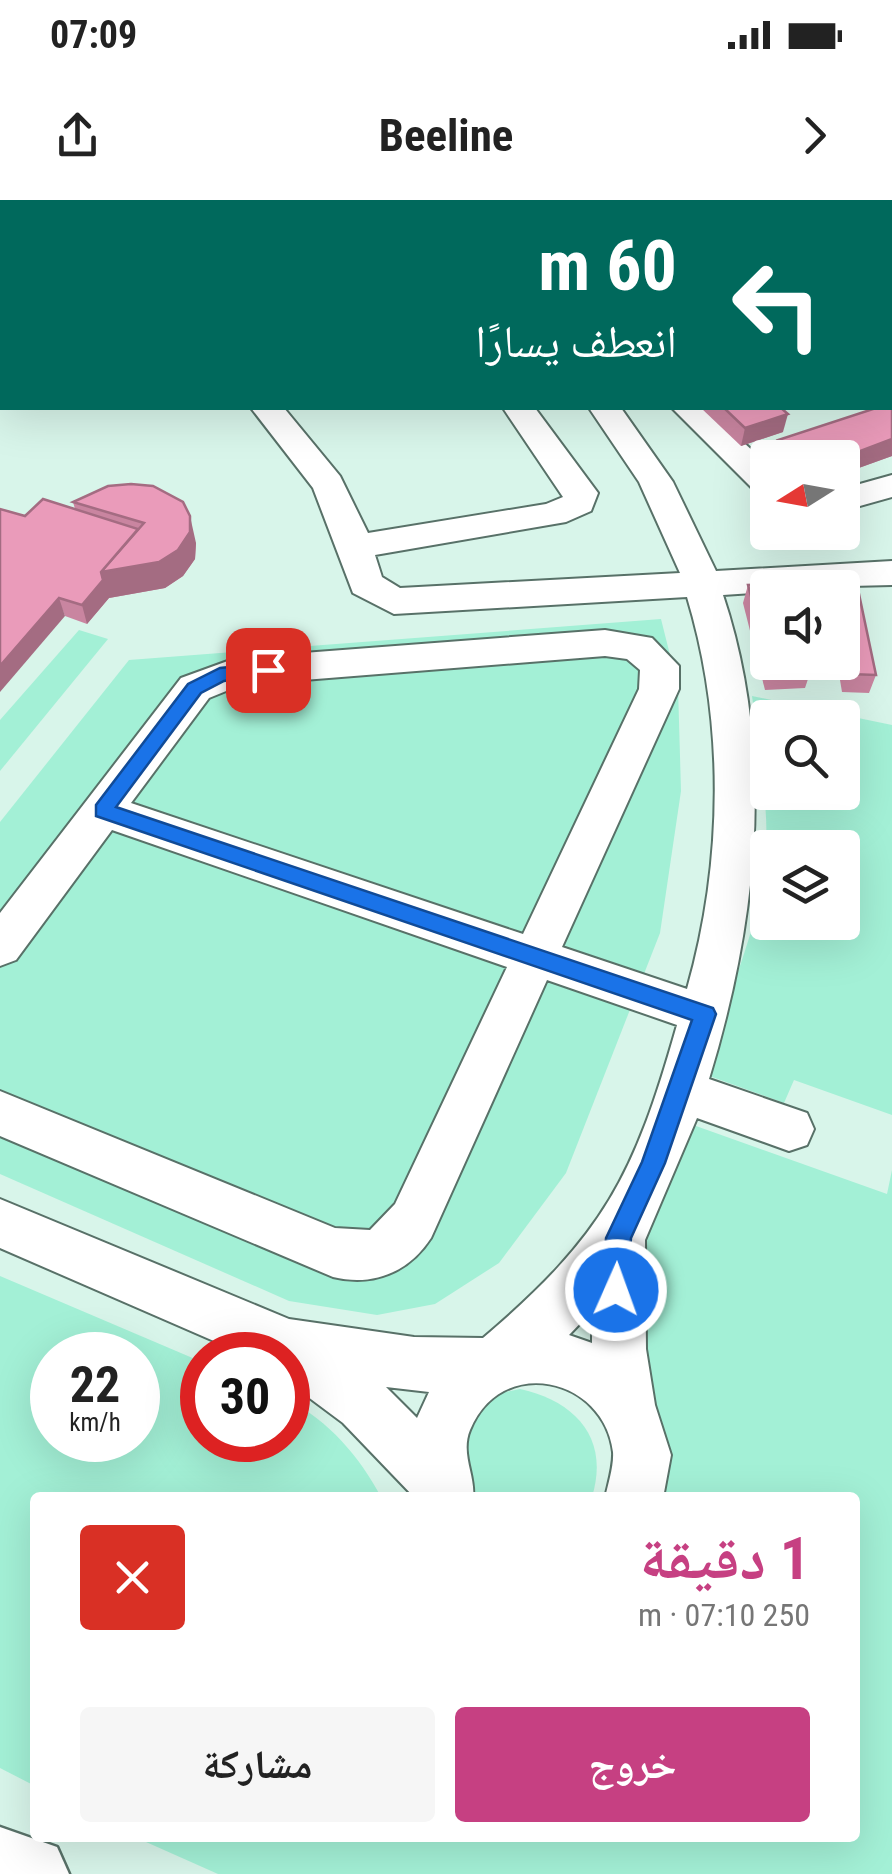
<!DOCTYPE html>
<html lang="ar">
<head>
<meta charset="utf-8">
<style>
	body { margin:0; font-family:"Roboto Condensed","Noto Naskh Arabic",sans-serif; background:#f6f6f6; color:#222; direction:rtl; height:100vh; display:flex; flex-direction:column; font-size:38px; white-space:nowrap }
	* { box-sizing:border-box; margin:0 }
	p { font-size:32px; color:#767676 }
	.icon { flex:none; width:55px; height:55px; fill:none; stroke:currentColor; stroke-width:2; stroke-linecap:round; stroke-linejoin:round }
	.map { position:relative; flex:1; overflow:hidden; direction:ltr }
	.side { position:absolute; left:30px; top:1292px; width:830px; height:350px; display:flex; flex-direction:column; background:#fff; border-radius:10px; box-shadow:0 10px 40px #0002; direction:rtl }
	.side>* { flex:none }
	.banner { position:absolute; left:0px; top:0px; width:892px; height:210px; box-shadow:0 10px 40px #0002; direction:rtl; background:#00695c; color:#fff; overflow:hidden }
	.needle { width:65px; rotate:259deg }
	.controls { position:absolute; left:750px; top:240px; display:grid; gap:20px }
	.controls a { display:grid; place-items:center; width:110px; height:110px; border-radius:10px; background:#fff; box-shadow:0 10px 40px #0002; font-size:50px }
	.speed { position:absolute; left:30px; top:1132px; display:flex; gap:20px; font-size:50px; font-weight:700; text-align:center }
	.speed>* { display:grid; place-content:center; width:130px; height:130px; border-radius:50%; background:#fff; box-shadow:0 10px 40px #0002; line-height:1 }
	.speed small { font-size:25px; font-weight:400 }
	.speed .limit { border:15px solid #d22; background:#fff; color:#111 }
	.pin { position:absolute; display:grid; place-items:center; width:85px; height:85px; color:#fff; margin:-42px; border-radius:20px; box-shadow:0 5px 15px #0006 }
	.me { position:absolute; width:110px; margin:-55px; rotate:2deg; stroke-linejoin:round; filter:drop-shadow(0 0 8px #0008) }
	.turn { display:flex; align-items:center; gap:35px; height:210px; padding:0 50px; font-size:45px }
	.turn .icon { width:130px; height:130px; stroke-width:2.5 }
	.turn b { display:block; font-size:70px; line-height:85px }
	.round { display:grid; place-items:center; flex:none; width:105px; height:105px; border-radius:10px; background:#f6f6f6 }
	.summary { display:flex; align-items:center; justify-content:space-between; height:170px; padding:0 50px }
	h1 { font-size:60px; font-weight:700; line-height:75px; color:#c64082 }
	.cta { display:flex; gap:20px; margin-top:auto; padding:20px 50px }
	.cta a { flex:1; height:115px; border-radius:10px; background:#c64082; color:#fff; font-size:40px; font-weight:700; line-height:115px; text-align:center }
	.cta a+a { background:#f6f6f6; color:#222 }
	.status { display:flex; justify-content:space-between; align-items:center; height:70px; padding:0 50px; background:#fff; direction:ltr }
	.status svg { height:28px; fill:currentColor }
	header { display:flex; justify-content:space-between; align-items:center; height:130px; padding:0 50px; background:#fff; font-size:45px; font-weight:700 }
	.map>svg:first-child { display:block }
</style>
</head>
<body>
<div class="status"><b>07:09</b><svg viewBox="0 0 49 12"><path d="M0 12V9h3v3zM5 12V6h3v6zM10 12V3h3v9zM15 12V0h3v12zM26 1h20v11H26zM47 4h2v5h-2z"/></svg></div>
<header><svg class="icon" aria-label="forward" viewBox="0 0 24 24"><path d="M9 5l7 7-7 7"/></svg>Beeline<svg class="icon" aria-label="share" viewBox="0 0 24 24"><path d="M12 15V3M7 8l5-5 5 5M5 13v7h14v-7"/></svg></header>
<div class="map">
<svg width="892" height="1674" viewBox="0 0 892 1674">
	<rect width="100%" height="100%" fill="#d8f5ea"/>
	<g fill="#a3f0d6" fill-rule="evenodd">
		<polygon points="661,419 678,487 681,591 660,733 566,973 499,1063 435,1104 377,1115 289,1101 0,974 0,622 129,460"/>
		<polygon points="79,430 108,439 0,571 0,520"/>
		<path d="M752,496L892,525V915L794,880L784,903L701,873C722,813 762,720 766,658C769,605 759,549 752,496ZM768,518H842V592H768ZM768,648H842V722H768Z"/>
		<polygon points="682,921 887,994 892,970 892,1674 218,1674 137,1638 855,1638 855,1298 660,1297 622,1078"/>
		<path d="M0,1076L202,1162V1240H288V1200C328,1220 360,1257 381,1297L35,1298V1586L0,1568ZM138,1155V1240H52V1155Z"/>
		<path d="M520,1189C575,1201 610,1238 592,1297H453L450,1243L495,1194Z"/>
	</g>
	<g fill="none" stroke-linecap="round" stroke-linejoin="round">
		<defs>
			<g id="minor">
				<polygon points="293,0 326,0 327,2 295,2"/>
				<polygon points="380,0 414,0 415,2 382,2"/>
				<polygon points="690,0 720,0 721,2 692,2"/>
				<rect x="890" y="145" width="2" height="20"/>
				<path d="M251,208H284L340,276L368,333L546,304L563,297L503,208H535L598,293L591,311L566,322L375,355L382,377L400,388L680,373L639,282L589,208H621L673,282L716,371L892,361V385L768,388V392L723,395C776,554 757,722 709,879L807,913L814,929L807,945L789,951L697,918L645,1040L646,1149L655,1205L671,1255L663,1298H605C608,1284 614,1266 613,1252C604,1177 501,1154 470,1230C460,1254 476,1276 473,1298H415L343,1223L288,1182V1155H246L0,1048V999L289,1119L414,1137L483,1138C604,1035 634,977 677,825L547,780L431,1038C409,1072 373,1087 333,1077L0,936V891L335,1028L370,1030L395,1004L507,767L112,630L16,760L0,766V713L181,478L236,458L605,430L652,438L679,466V489L562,747L687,789C723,663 725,522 687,397L394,414L353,393L313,288ZM605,456L627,459L640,470L639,489L523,734L131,603L209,498L241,485ZM592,1111V1143L569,1135ZM386,1187L429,1192L417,1218Z"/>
				<polygon points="672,208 706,208 768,265 768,295 756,292"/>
				<polygon points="892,275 892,297 842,311 842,289"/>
			</g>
			<polygon id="major" points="0,1627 57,1647 69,1674 0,1674"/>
		</defs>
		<use href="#minor" stroke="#587168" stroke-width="4"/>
		<use href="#major" stroke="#587168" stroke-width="5"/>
		<use href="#minor" fill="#fff" fill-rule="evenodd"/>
		<use href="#major" fill="#fff" fill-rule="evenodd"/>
	</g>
	<g fill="#c985a0">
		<polygon points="714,0 787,0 790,2 717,2"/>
		<polygon points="854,0 892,0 892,29 890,28 890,2 857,2"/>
		<polygon points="701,208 781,208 783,232 741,246"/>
		<polygon points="866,208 890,208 892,256 842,274 842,258 774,258 778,240 869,210"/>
		<polygon points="108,286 196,343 195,359 183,376 165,388 109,398 87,424 65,416 25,316 75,309 73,302"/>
		<polygon points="830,374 855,375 876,475 869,493 842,492 837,462 842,462 842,388 826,388"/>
		<polygon points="748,385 778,388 811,470 805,488 765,490 743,403"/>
	</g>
	<g fill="#a46c82">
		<polygon points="10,0 53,0 53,2 7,2"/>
		<polygon points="2,7 2,48 0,50 0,9"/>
		<rect x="890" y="102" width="2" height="17"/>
		<polygon points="788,214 783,232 741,246 745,228"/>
		<polygon points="892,239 892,256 842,274 842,258"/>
		<polygon points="190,316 196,343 195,359 183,376 165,388 109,398 87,424 82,405 101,372"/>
		<polygon points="59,398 65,416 0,492 0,466"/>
	</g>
	<g fill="#ea9bba" stroke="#a46c82" stroke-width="2.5">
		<polygon points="0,0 10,0 7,2 2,2 2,7 0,9"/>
		<polygon points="181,0 198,0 199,2 168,2"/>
		<polygon points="740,0 787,0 790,2 743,2"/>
		<rect x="890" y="71" width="2" height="31"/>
		<polygon points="890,155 892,156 892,239 842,258 796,258 778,240 876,208 890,208"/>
		<polygon points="724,208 781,208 788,214 745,228"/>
		<polygon points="131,284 153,286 183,302 190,316 190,332 178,350 159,362 101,372 144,323 73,302 108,286"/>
		<polygon points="43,299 138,329 101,372 103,380 82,405 59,398 0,466 0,309 25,316"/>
		<polygon points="830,374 855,375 876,475 849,474 842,442 842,388 832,388"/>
		<polygon points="777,384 778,388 768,388 768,460 748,385"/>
		<polygon points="768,462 809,462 811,470 771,472"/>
	</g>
	<polygon fill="#1a73e8" stroke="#114b97" stroke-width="2.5" points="268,463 275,465 275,474 224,481 201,493 116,607 713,808 716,814 665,963 631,1038 626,1099 616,1103 607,1099 604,1090 606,1038 642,962 692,820 96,616 96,605 188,484 220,468"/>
</svg>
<div class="controls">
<a><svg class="needle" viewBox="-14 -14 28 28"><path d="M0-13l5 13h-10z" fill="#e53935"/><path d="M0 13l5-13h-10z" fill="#767676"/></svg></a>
<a><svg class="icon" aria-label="sound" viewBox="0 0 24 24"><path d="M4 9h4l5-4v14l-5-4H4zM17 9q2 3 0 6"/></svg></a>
<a><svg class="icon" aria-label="search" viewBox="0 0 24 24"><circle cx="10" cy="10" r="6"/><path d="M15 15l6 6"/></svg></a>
<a><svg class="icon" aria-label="layers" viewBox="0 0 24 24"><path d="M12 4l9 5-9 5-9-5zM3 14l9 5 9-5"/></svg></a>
</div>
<div class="speed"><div>22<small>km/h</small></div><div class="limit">30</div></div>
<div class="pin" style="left:268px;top:470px;background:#d93025"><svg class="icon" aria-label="arrive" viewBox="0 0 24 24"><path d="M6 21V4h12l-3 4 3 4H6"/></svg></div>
<svg class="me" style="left:616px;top:1090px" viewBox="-20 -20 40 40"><circle r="17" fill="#1a73e8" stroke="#fff" stroke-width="3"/><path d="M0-11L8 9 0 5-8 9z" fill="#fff"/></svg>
<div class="banner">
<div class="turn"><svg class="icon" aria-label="left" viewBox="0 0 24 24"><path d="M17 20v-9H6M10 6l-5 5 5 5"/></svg><div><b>60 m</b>انعطف يسارًا</div></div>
</div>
<section class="side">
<div class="summary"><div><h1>1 دقيقة</h1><p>250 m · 07:10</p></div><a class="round" style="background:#d93025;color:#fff"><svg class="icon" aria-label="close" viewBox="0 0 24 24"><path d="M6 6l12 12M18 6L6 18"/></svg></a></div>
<div class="cta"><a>خروج</a><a>مشاركة</a></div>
</section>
</div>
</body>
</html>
